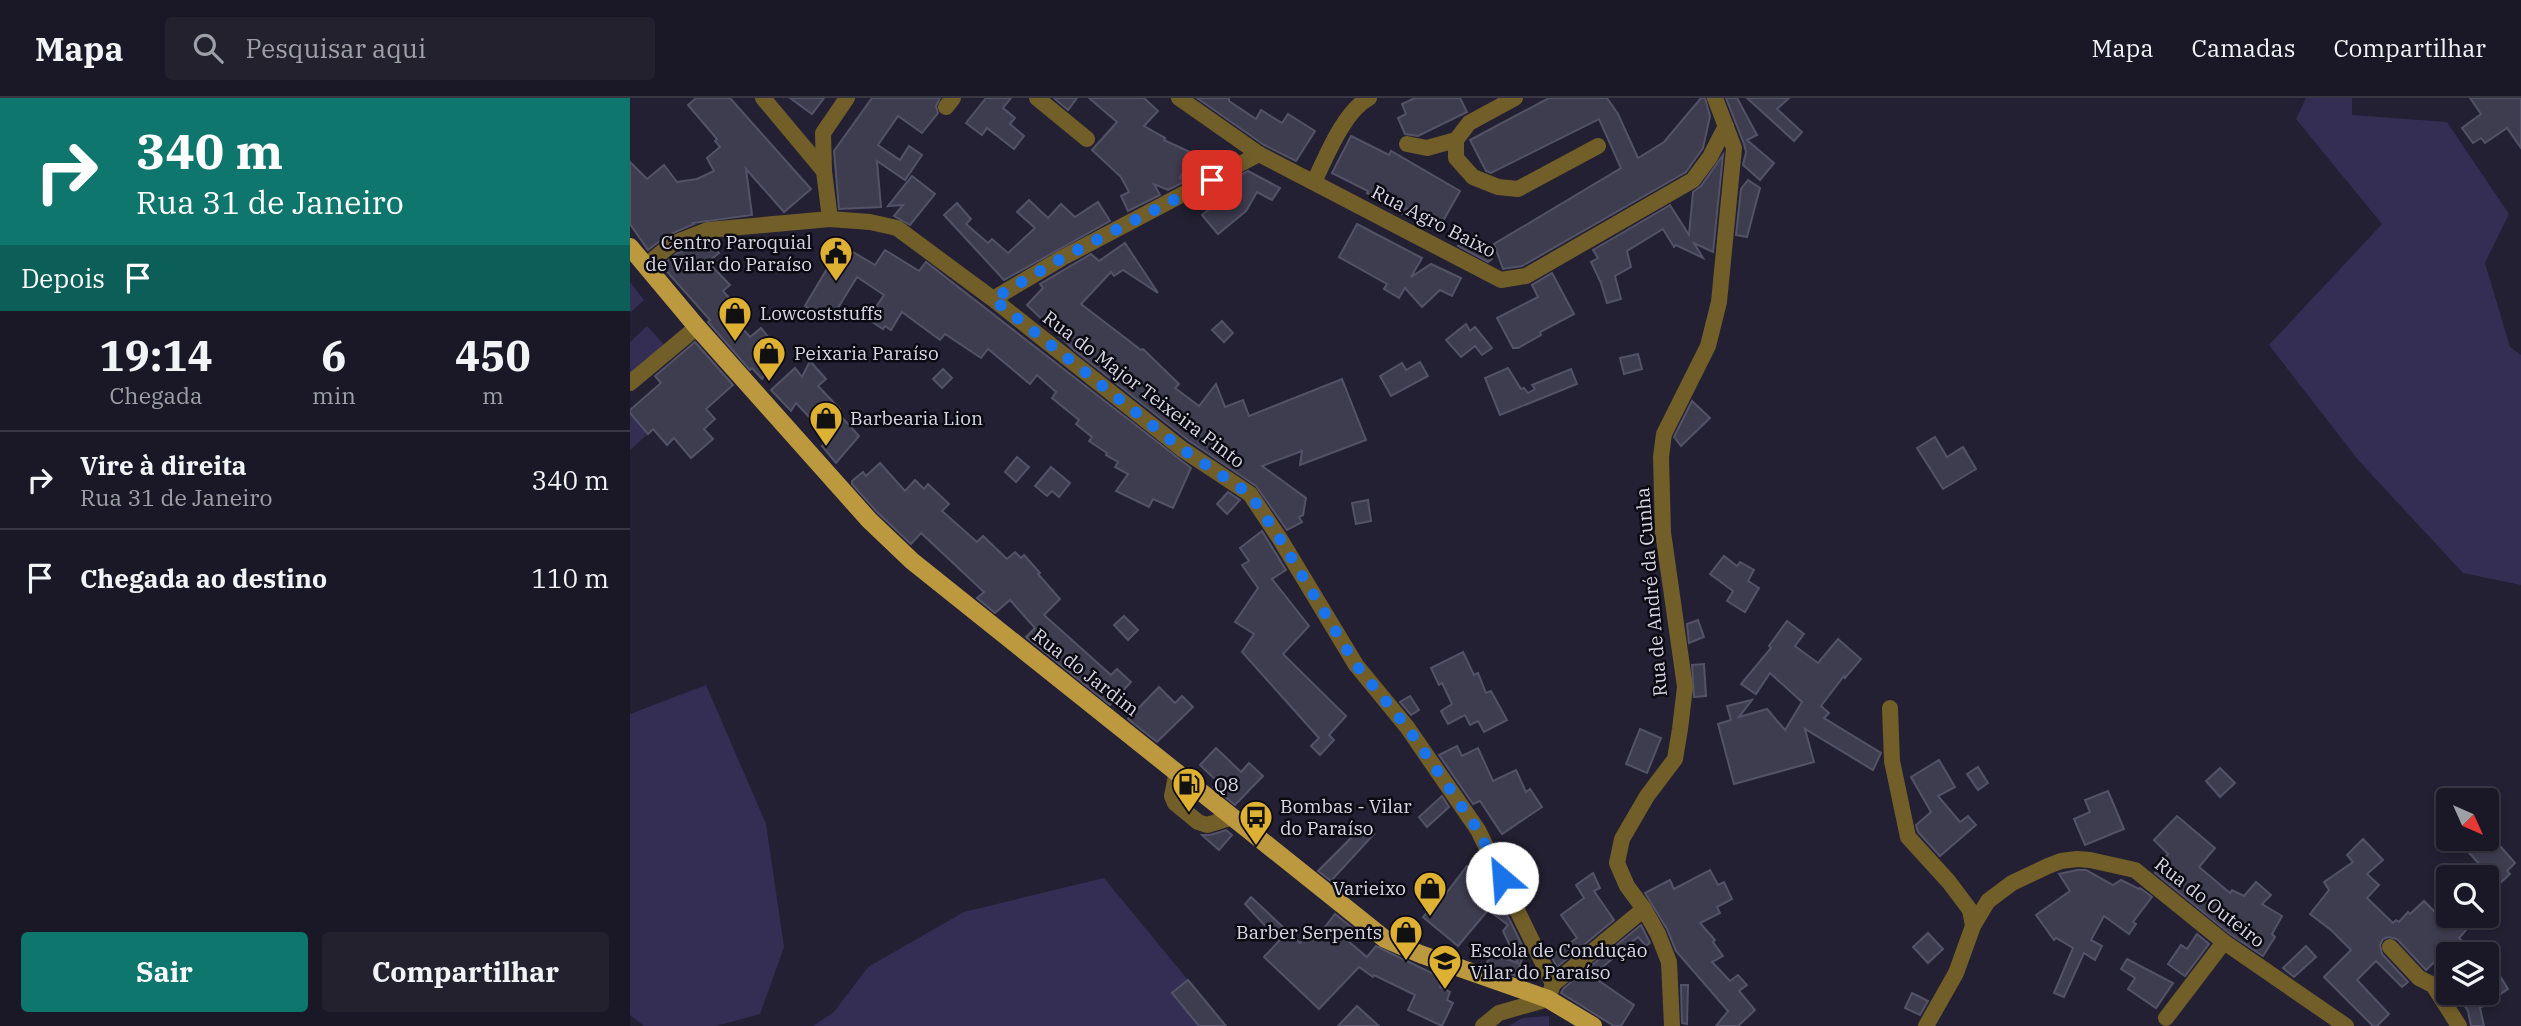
<!DOCTYPE html>
<html lang="pt">
<head>
<meta charset="utf-8">
<style>
	body { margin:0; font-family:"IBM Plex Serif",serif; background:#23212e; color:#f1f3f6; height:100vh; display:flex; flex-direction:column; font-size:26px; white-space:nowrap }
	* { box-sizing:border-box; margin:0 }
	p { font-size:23px; color:#9fa0a7 }
	.icon { flex:none; width:38px; height:38px; fill:none; stroke:currentColor; stroke-width:2; stroke-linecap:round; stroke-linejoin:round }
	.map { position:relative; flex:1; overflow:hidden }
	.side { display:flex; flex-direction:column; background:#1a1826; width:630px }
	.side>* { flex:none }
	.banner { background:#0f766e; color:#fff; overflow:hidden }
	.needle { width:46px; rotate:135deg }
	.controls { position:absolute; left:1806px; top:690px; display:grid; gap:14px }
	.controls a { display:grid; place-items:center; width:63px; height:63px; border-radius:7px; background:#1a1826; box-shadow:0 4px 10px #0003,0 0 0 2px #383743; font-size:35px }
	.pin { position:absolute; display:grid; place-items:center; width:60px; height:60px; color:#fff; margin:-30px; border-radius:14px; box-shadow:0 4px 10px #0006 }
	.me { position:absolute; width:77px; margin:-38px; rotate:333deg; stroke-linejoin:round; filter:drop-shadow(0 0 5px #0008) }
	.turn { display:flex; align-items:center; gap:24px; height:147px; padding:0 21px; font-size:32px }
	.turn .icon { width:91px; height:91px; stroke-width:2.5 }
	.turn b { display:block; font-size:49px; line-height:60px }
	.then { display:flex; align-items:center; height:66px; padding:0 21px; background:#0003; gap:14px; font-size:26px }
	.eta { display:flex; justify-content:space-evenly; align-items:center; height:119px; text-align:center }
	.eta b { font-size:42px; font-weight:700; line-height:49px }
	.cta { display:flex; gap:14px; margin-top:auto; padding:14px 21px }
	.cta a { flex:1; height:80px; border-radius:7px; background:#0f766e; color:#fff; font-size:28px; font-weight:700; line-height:80px; text-align:center }
	.cta a+a { background:#23212e; color:#f1f3f6 }
	ul { padding:0; list-style:none }
	li { display:flex; align-items:center; gap:21px; height:98px; padding:0 21px; border-top:2px solid #383743 }
	li div { flex:1 }
	li b { display:block; font-size:26px }
	li em { font-style:normal }
	header { display:flex; align-items:center; gap:42px; box-sizing:border-box; height:98px; padding:0 35px; background:#1a1826; border-bottom:2px solid #383743 }
	header strong { font-size:33px }
	nav { display:flex; gap:38px; margin-inline-start:auto; font-size:24px }
	.search { width:490px; height:63px; background:#23212e; display:flex; align-items:center; gap:18px; box-sizing:border-box; padding:0 24px; border-radius:7px; color:#9fa0a7; font-size:26px }
	main { display:flex; flex:1; min-height:0 }
	.map>svg:first-child { display:block }
</style>
</head>
<body>
<header>
<strong>Mapa</strong>
<div class="search"><svg class="icon" aria-label="search" viewBox="0 0 24 24"><circle cx="10" cy="10" r="6"/><path d="M15 15l6 6"/></svg>Pesquisar aqui</div>
<nav><a>Mapa</a><a>Camadas</a><a>Compartilhar</a></nav>
</header>
<main>
<section class="side">
<div class="banner">
<div class="turn"><svg class="icon" aria-label="right" viewBox="0 0 24 24"><path d="M7 20v-9h11M14 6l5 5-5 5"/></svg><div><b>340 m</b>Rua 31 de Janeiro</div></div>
<div class="then">Depois<svg class="icon" aria-label="arrive" viewBox="0 0 24 24"><path d="M6 21V4h12l-3 4 3 4H6"/></svg></div>
</div>
<div class="eta">
<div><b>19:14</b><p>Chegada</p></div>
<div><b>6</b><p>min</p></div>
<div><b>450</b><p>m</p></div>
</div>
<ul>
<li><svg class="icon" aria-label="right" viewBox="0 0 24 24"><path d="M7 20v-9h11M14 6l5 5-5 5"/></svg><div><b>Vire à direita</b><p>Rua 31 de Janeiro</p></div><em>340 m</em></li>
<li><svg class="icon" aria-label="arrive" viewBox="0 0 24 24"><path d="M6 21V4h12l-3 4 3 4H6"/></svg><div><b>Chegada ao destino</b></div><em>110 m</em></li>
</ul>
<div class="cta"><a>Sair</a><a>Compartilhar</a></div>
</section>
<div class="map">
<svg width="1891" height="928" viewBox="0 0 1891 928">
	<rect width="100%" height="100%" fill="#222032"/>
	<g fill="#342e54">
		<polygon points="1676,0 1722,0 1722,17 1817,24 1879,116 1855,165 1880,249 1891,257 1891,487 1833,475 1729,363 1639,247 1752,126 1666,21"/>
		<polygon points="0,184 14,202 0,215"/>
		<polygon points="17,228 37,250 0,281 0,244"/>
		<polygon points="0,315 18,336 0,352"/>
		<polygon points="76,587 136,726 154,849 130,916 86,928 14,928 0,917 0,616"/>
		<polygon points="474,780 558,882 570,928 183,928 204,914 238,869 334,814"/>
		<polygon points="919,918 919,928 879,928 892,920"/>
	</g>
	<g fill="#3e3c4f" stroke="#545267" stroke-width="2">
		<polygon points="66,0 100,0 181,91 154,114 116,71 122,117 63,125 64,126 36,138 18,152 0,126 0,64 17,81 34,67 47,84 67,81 84,73 77,60 90,49 85,43 87,41 58,7"/>
		<polygon points="160,0 194,0 182,16"/>
		<polygon points="242,0 310,0 306,8 308,15 292,35 268,18 248,47 270,62 279,48 292,57 275,82 247,63 251,109 209,111 204,53"/>
		<polygon points="356,0 381,0 373,10 385,20 380,26 394,38 384,51 357,30 352,37 336,25"/>
		<polygon points="424,0 447,0 438,12"/>
		<polygon points="459,0 514,0 528,13 514,28 535,40 534,42 562,55 550,80 556,83 538,92 524,86 530,97 498,113 491,98 499,94 491,79 462,52 487,24"/>
		<polygon points="567,0 599,0 599,3 626,21 631,12 652,25 658,16 685,33 666,63 634,47"/>
		<polygon points="785,0 830,0 837,14 788,38 775,36 768,20 776,16 772,6"/>
		<polygon points="919,0 977,0 988,16 1008,60 1034,44 1071,0 1075,0 1080,18 1073,50 1056,74 892,168 873,171 864,146 991,70 969,21 861,75 856,73 840,42"/>
		<polygon points="1096,0 1107,0 1127,37 1117,42 1144,65 1130,82 1113,67 1116,54 1114,46"/>
		<polygon points="1117,0 1159,0 1147,11 1172,34 1164,43"/>
		<polygon points="1840,0 1891,0 1891,50 1877,30 1855,45 1851,40 1843,45 1832,30 1851,16"/>
		<polygon points="721,38 759,57 761,53 830,93 809,130 776,110 772,116 737,95 738,93 702,75"/>
		<polygon points="1093,57 1083,154 1064,145 1073,160 1046,147 1044,149 1033,131 997,153 1001,169 985,178 991,201 977,205 971,185 961,164 968,160 963,152 1040,107 1059,137 1063,94 1071,88"/>
		<polygon points="618,73 650,90 642,102 627,94 616,113 588,136 572,117 579,111 575,106 587,96 592,103 603,81"/>
		<polygon points="282,78 305,96 280,127 264,118 273,107 258,108"/>
		<polygon points="1118,82 1130,90 1117,139 1106,137 1111,91"/>
		<polygon points="399,102 418,120 431,106 445,119 468,104 480,123 374,182 314,117 327,105 341,121 336,126 358,145 362,141 378,155 405,130 387,114"/>
		<polygon points="727,126 792,160 781,179 801,166 831,180 822,198 810,192 792,209 775,190 769,200 754,191 757,186 709,159"/>
		<polygon points="846,136 862,161 858,164 828,148"/>
		<polygon points="79,143 89,155 78,164 100,187 93,193 111,213 103,220 120,239 131,230 148,251 132,281 122,270 120,272 78,224 80,222 32,168 47,155"/>
		<polygon points="495,145 528,195 493,172 484,178 481,174 451,206 511,252 513,251 549,286 545,290 569,308 586,286 595,309 613,302 619,318 712,281 736,342 670,367 672,353 632,368 676,400 673,417 669,419 672,424 657,432 626,388 558,342 444,252 397,207 413,190 410,186 461,156 469,163"/>
		<polygon points="211,147 245,167 255,152 289,173 296,164 561,370 543,410 523,401 519,409 486,393 498,376 485,369 488,364 476,357 477,355 459,343 462,339 446,326 449,322 422,300 426,294 407,277 400,286 358,251 351,260 315,236 310,242 272,214 261,232 255,228 253,231 238,221 254,197 227,179 200,223 175,208"/>
		<polygon points="922,175 944,216 910,234 911,237 888,250 883,250 867,220 908,199 902,187"/>
		<polygon points="592,223 603,235 594,244 582,232"/>
		<polygon points="836,226 840,233 845,229 862,250 852,257 845,248 831,259 816,242"/>
		<polygon points="65,244 103,287 76,311 85,321 74,331 83,341 61,360 44,340 37,347 23,331 18,336 0,315 0,312 31,285 25,278"/>
		<polygon points="1008,256 1012,271 994,276 990,260"/>
		<polygon points="180,263 196,281 188,288 210,311 207,314 229,338 206,365 192,348 199,340 166,305 161,313 141,292 165,270 172,279"/>
		<polygon points="790,264 798,278 761,298 750,278 772,265 776,272"/>
		<polygon points="878,270 891,291 894,290 898,295 905,291 902,287 941,271 947,286 870,317 855,280"/>
		<polygon points="313,271 322,280 312,290 303,281"/>
		<polygon points="1062,303 1080,320 1051,348 1044,339"/>
		<polygon points="1305,339 1317,359 1333,349 1346,371 1313,391 1287,350"/>
		<polygon points="387,359 399,369 386,384 375,374"/>
		<polygon points="250,365 275,393 285,382 294,391 298,386 319,406 312,413 347,444 353,438 377,461 385,454 391,460 394,457 410,475 408,476 430,501 414,517 481,577 487,571 501,584 480,607 396,539 405,530 380,502 365,515 347,500 354,494 291,435 281,446 247,414 222,386 222,383 233,374 236,378"/>
		<polygon points="421,369 440,385 429,399 422,393 417,398 405,388"/>
		<polygon points="598,394 610,402 597,416 587,406"/>
		<polygon points="738,402 741,423 726,426 722,405"/>
		<polygon points="632,433 656,472 642,481 679,528 653,556 716,618 699,637 704,642 690,657 681,648 689,640 612,554 624,536 605,524 628,490 612,467 619,463 610,450"/>
		<polygon points="1094,458 1107,468 1110,464 1124,472 1118,483 1129,490 1115,514 1097,503 1103,493 1080,476"/>
		<polygon points="494,518 508,532 498,542 484,527"/>
		<polygon points="1068,522 1074,539 1059,545 1057,526"/>
		<polygon points="1157,523 1174,536 1165,548 1188,565 1208,541 1231,561 1215,580 1214,578 1191,608 1199,615 1194,620 1251,655 1243,672 1175,631 1184,664 1104,686 1088,626 1101,622 1097,608 1122,602 1109,619 1137,611 1155,632 1172,604 1140,575 1126,596 1111,586 1141,550 1139,548"/>
		<polygon points="833,554 844,577 848,575 856,595 861,593 877,622 854,634 848,623 840,627 835,617 818,626 811,613 822,606 812,585 809,587 801,570"/>
		<polygon points="1074,566 1076,598 1064,599 1062,567"/>
		<polygon points="529,589 545,605 552,598 563,609 527,644 498,621"/>
		<polygon points="780,598 789,612 781,617 770,604"/>
		<polygon points="1010,631 1031,640 1017,675 996,666"/>
		<polygon points="827,648 832,658 848,650 863,683 886,672 896,694 900,691 912,709 872,736 850,703 843,706 809,657"/>
		<polygon points="586,650 611,674 619,665 633,678 605,707 583,689 588,684 570,667"/>
		<polygon points="1309,662 1325,689 1308,698 1330,724 1338,718 1346,727 1310,758 1288,734 1286,727 1301,714 1281,679"/>
		<polygon points="1348,669 1358,685 1348,692 1337,676"/>
		<polygon points="1590,670 1605,685 1590,699 1576,683"/>
		<polygon points="1478,693 1494,731 1455,747 1444,721 1460,714 1455,702"/>
		<polygon points="812,698 819,709 797,729 789,719"/>
		<polygon points="1547,718 1585,750 1569,769 1600,795 1602,792 1614,798 1626,784 1641,797 1632,806 1652,818 1642,836 1645,839 1633,858 1600,836 1525,775 1535,764 1533,762 1538,756 1524,742"/>
		<polygon points="734,727 744,736 701,783 688,773"/>
		<polygon points="596,732 602,737 589,752 572,737 580,737"/>
		<polygon points="1842,740 1863,740 1885,765 1877,773 1880,776 1868,787 1833,748"/>
		<polygon points="1733,741 1753,762 1737,776 1749,787 1737,800 1763,825 1766,822 1769,824 1778,814 1780,816 1794,803 1809,818 1817,810 1818,817 1824,817 1837,831 1829,840 1846,856 1823,856 1818,851 1796,872 1767,841 1758,839 1753,841 1750,847 1752,856 1778,884 1772,889 1746,863 1727,882 1759,916 1747,928 1743,928 1694,879 1721,852 1701,832 1680,816 1699,792 1694,784 1723,764 1717,757"/>
		<polygon points="837,768 863,788 895,853 886,878 856,867 861,856 888,865 873,833 878,827 858,812 828,848 793,819 809,800 811,802"/>
		<polygon points="1080,772 1088,787 1094,784 1102,801 1087,809 1090,815 1070,825 1085,842 1083,844 1093,858 1082,864 1100,883 1108,877 1117,887 1109,893 1125,912 1108,928 1086,928 1098,913 1046,853 1037,831 1015,795 1040,782 1044,791"/>
		<polygon points="1447,772 1456,772 1483,787 1491,782 1509,791 1510,790 1522,799 1503,824 1506,826 1499,836 1474,818 1461,842 1472,848 1465,862 1454,855 1434,899 1424,895 1443,850 1426,840 1424,842 1406,817 1440,793 1429,776"/>
		<polygon points="963,775 970,790 964,793 984,822 927,869 921,858 947,840 931,817 954,800 946,787"/>
		<polygon points="621,799 670,845 682,832 688,838 705,816 726,833 718,843 737,859 746,848 814,881 810,889 820,894 817,902 823,905 812,928 778,912 785,897 744,877 743,879 729,869 689,911 634,859 649,843 615,806"/>
		<polygon points="1011,827 1020,845 1016,848 1008,839 962,878 1004,907 991,928 984,928 931,895 934,890"/>
		<polygon points="1298,835 1313,851 1298,865 1283,849"/>
		<polygon points="1567,836 1579,846 1555,878 1538,866 1551,847 1557,851"/>
		<polygon points="1676,848 1686,859 1664,879 1653,870"/>
		<polygon points="1497,861 1543,885 1526,910 1498,891 1505,880 1491,871"/>
		<polygon points="1870,878 1878,891 1850,910 1854,928 1841,928 1838,913 1832,904 1847,894 1857,894 1857,887"/>
		<polygon points="558,882 596,928 569,928 542,895"/>
		<polygon points="1051,887 1058,887 1057,926 1052,925"/>
		<polygon points="1282,895 1298,903 1290,917 1275,910"/>
		<polygon points="727,908 749,928 708,928"/>
	</g>
	<g fill="none" stroke-linecap="round" stroke-linejoin="round">
		<g stroke="#725e28" stroke-width="16">
			<polyline points="133,0 194,73"/>
			<polyline points="407,0 457,41"/>
			<polyline points="549,0 629,56 871,182 896,178 1063,82 1080,59 1096,28"/>
			<polyline points="316,9 323,0"/>
			<polyline points="826,42 826,60 843,79 868,89 888,91 968,48"/>
			<polyline points="777,46 797,50 826,42 839,25 885,0"/>
			<path d="M684,84C696,59 714,13 739,0"/>
			<polyline points="200,121 194,73 193,35 217,0"/>
			<polyline points="15,168 42,146 78,132 200,121 240,124 267,130 363,201 552,351 620,396 650,441 726,567 777,629 848,732 923,886"/>
			<polyline points="363,201 432,160 629,56"/>
			<polyline points="0,285 67,229"/>
			<polyline points="1260,610 1262,663 1278,739 1319,784 1340,812 1343,828"/>
			<polyline points="547,673 542,698 545,705 568,724 577,727 603,719"/>
			<polyline points="1760,849 1789,880 1803,887 1829,928"/>
			<polyline points="1536,920 1594,844"/>
			<polyline points="853,928 869,915 918,901 923,886 1014,811"/>
			<polyline points="1042,928 1039,864 1028,836 1014,811 997,788 987,765 992,741 1017,698 1045,661 1050,631 1055,589 1033,434 1031,359 1034,336 1078,248 1089,204 1104,50 1085,0"/>
			<polyline points="1296,928 1326,875 1343,828 1358,803 1382,785 1418,768 1431,763 1447,761 1460,762 1505,772 1594,844 1716,928"/>
		</g>
		<polyline stroke="#bc993f" stroke-width="18" points="0,149 67,229 239,422 282,463 755,841 790,856 918,901 963,928"/>
	</g>
	<g fill="none" stroke-linecap="round" stroke-linejoin="round">
		<polyline stroke="#1a73e8" stroke-width="12" stroke-dasharray="0 21.6" points="582,82 432,160 363,201 552,351 620,396 650,441 726,567 777,629 848,732 872,780"/>
	</g>
	<defs>
		<symbol id="civic-pin" viewBox="-11 -11 22 30"><path d="M0 17L-7.5 6A9.5 9.5 0 1 1 7.5 6Z" fill="#deb133" stroke="#0c0b13"/><path d="M-.6-6.5H3V-4.5H.6V-3L4-1V1h2V6H-6V1h2V-1L-.6-3ZM-1.2 2.5V6h2.4V2.5Z" fill="#111"/></symbol>
		<symbol id="shop-pin" viewBox="-11 -11 22 30"><path d="M0 17L-7.5 6A9.5 9.5 0 1 1 7.5 6Z" fill="#deb133" stroke="#0c0b13"/><path d="M-5-2.5h2.3a2.7 3.5 0 0 1 5.4 0H5L5.5 6h-11ZM-1.5-2.5h3a1.5 2.3 0 0 0-3 0Z" fill="#111"/></symbol>
		<symbol id="fuel-pin" viewBox="-11 -11 22 30"><path d="M0 17L-7.5 6A9.5 9.5 0 1 1 7.5 6Z" fill="#deb133" stroke="#0c0b13"/><path d="M-5.5-6h7V0h2V4h1.3V-2.5L3-4.5l.8-.8L6-3V5H2.5V1h-1V6h-7ZM-4.2-4.7v3.2H.2V-4.7Z" fill="#111"/></symbol>
		<symbol id="bus-pin" viewBox="-11 -11 22 30"><path d="M0 17L-7.5 6A9.5 9.5 0 1 1 7.5 6Z" fill="#deb133" stroke="#0c0b13"/><path d="M-5-6H5V4H4V6H2V4H-2V6H-4V4H-5ZM-3.5-4V0h7V-4ZM-3.5 1.2v1.5H-2V1.2ZM2 1.2v1.5H3.5V1.2Z" fill="#111"/></symbol>
		<symbol id="school-pin" viewBox="-11 -11 22 30"><path d="M0 17L-7.5 6A9.5 9.5 0 1 1 7.5 6Z" fill="#deb133" stroke="#0c0b13"/><path d="M0-5L7-2L0 1L-7-2ZM-4 1L0 2.5L4 1V4Q0 6-4 4Z" fill="#111"/></symbol>
	</defs>
	<g fill-rule="evenodd">
		<use href="#civic-pin" x="187" y="136" width="38" height="52"/>
		<use href="#shop-pin" x="86" y="196" width="38" height="52"/>
		<use href="#shop-pin" x="120" y="236" width="38" height="52"/>
		<use href="#shop-pin" x="177" y="301" width="38" height="52"/>
		<use href="#fuel-pin" x="540" y="667" width="38" height="52"/>
		<use href="#bus-pin" x="607" y="700" width="38" height="52"/>
		<use href="#shop-pin" x="781" y="771" width="38" height="52"/>
		<use href="#shop-pin" x="757" y="815" width="38" height="52"/>
		<use href="#school-pin" x="796" y="844" width="38" height="52"/>
	</g>
	<g text-anchor="middle" stroke-width="5" stroke-linejoin="round" paint-order="stroke">
		<g font-size="19" fill="#d8d7e4" stroke="#0c0b13">
			<text transform="translate(804 123) rotate(27)" y="7">Rua Agro Baixo</text>
			<text transform="translate(514 291) rotate(37)" y="7">Rua do Major Teixeira Pinto</text>
			<text transform="translate(1021 494) rotate(-95)" y="7">Rua de André da Cunha</text>
			<text transform="translate(456 574) rotate(38)" y="7">Rua do Jardim</text>
			<text transform="translate(1580 804) rotate(38)" y="7">Rua do Outeiro</text>
		</g>
		<g font-size="19" fill="#d8d7e4" stroke="#0c0b13" text-anchor="start">
			<text x="182" y="151" text-anchor="end">Centro Paroquial<tspan x="182" dy="22">de Vilar do Paraíso</tspan></text>
			<text x="130" y="222">Lowcoststuffs</text>
			<text x="164" y="262">Peixaria Paraíso</text>
			<text x="220" y="327">Barbearia Lion</text>
			<text x="584" y="693">Q8</text>
			<text x="650" y="715">Bombas - Vilar<tspan x="650" dy="22">do Paraíso</tspan></text>
			<text x="776" y="797" text-anchor="end">Varieixo</text>
			<text x="752" y="841" text-anchor="end">Barber Serpents</text>
			<text x="840" y="859">Escola de Condução<tspan x="840" dy="22">Vilar do Paraíso</tspan></text>
		</g>
	</g>
</svg>
<div class="controls">
<a><svg class="needle" viewBox="-14 -14 28 28"><path d="M0-13l5 13h-10z" fill="#e53935"/><path d="M0 13l5-13h-10z" fill="#9fa0a7"/></svg></a>
<a><svg class="icon" aria-label="search" viewBox="0 0 24 24"><circle cx="10" cy="10" r="6"/><path d="M15 15l6 6"/></svg></a>
<a><svg class="icon" aria-label="layers" viewBox="0 0 24 24"><path d="M12 4l9 5-9 5-9-5zM3 14l9 5 9-5"/></svg></a>
</div>
<div class="pin" style="left:582px;top:82px;background:#d93025"><svg class="icon" aria-label="arrive" viewBox="0 0 24 24"><path d="M6 21V4h12l-3 4 3 4H6"/></svg></div>
<svg class="me" style="left:872px;top:780px" viewBox="-20 -20 40 40"><circle r="19" fill="#fff"/><path d="M0-13L10 11 0 6-10 11z" fill="#1a73e8"/></svg>
</div>
</main>
</body>
</html>
